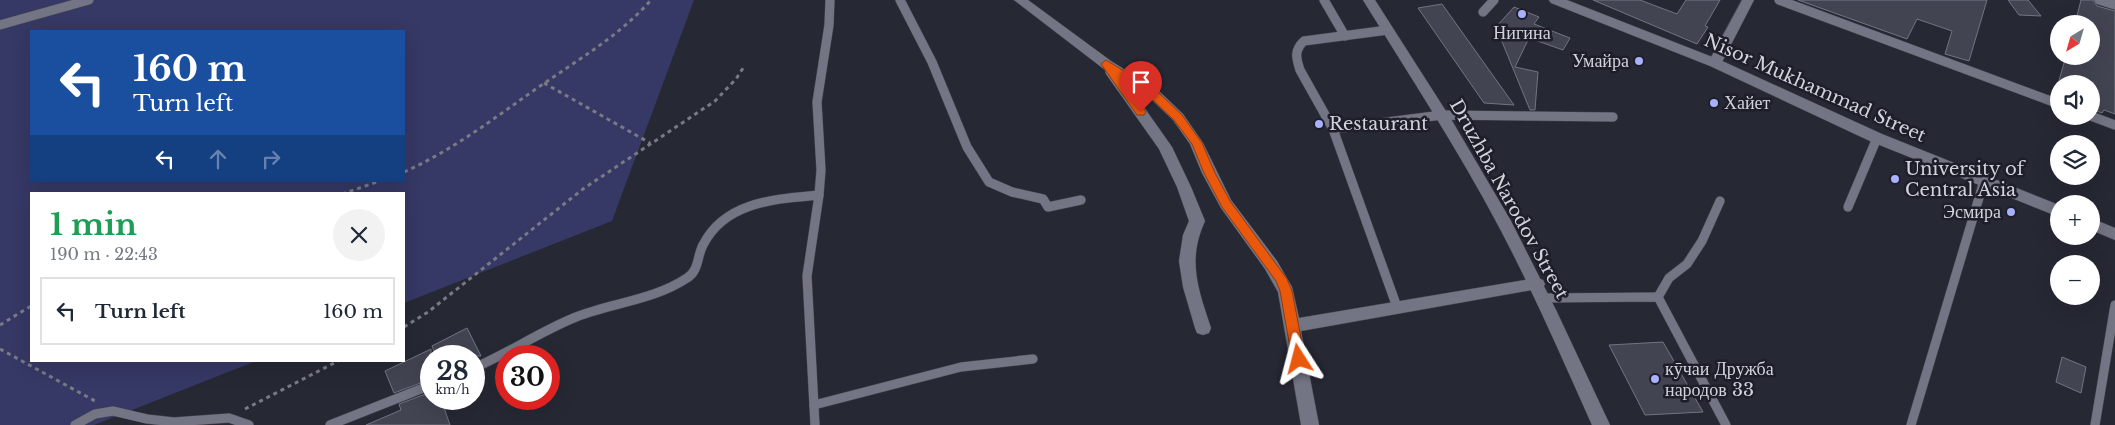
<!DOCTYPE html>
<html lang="en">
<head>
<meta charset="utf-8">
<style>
	body { margin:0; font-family:"Libre Baskerville",serif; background:#f2f2f3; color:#1f2937; height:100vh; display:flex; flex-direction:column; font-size:19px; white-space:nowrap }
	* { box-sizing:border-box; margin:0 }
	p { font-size:16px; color:#747a83 }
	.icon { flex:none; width:28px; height:28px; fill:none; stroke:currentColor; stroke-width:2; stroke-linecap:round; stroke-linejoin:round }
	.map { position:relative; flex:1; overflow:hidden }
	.drawer { position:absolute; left:30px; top:192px; width:375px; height:170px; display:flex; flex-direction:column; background:#fff; border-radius:0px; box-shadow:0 5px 20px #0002 }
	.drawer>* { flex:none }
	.guide { position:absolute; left:30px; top:30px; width:375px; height:152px; border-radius:0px; box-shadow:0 5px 20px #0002; background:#1a4fa0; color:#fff; overflow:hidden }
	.needle { width:32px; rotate:217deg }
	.fabs { position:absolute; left:2050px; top:15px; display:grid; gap:10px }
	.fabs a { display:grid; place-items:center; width:50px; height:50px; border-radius:50%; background:#fff; box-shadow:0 5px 20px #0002; font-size:25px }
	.speed { position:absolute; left:420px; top:345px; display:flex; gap:10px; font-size:25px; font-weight:700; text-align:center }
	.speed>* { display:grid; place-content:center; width:65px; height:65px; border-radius:50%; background:#fff; box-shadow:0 5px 20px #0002; line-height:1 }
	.speed small { font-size:12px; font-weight:400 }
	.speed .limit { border:8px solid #d22; background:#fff; color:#111 }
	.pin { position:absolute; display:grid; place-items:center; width:42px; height:42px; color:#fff; margin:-51px -21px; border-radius:50% 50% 50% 0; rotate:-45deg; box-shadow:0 0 5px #0007 }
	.pin .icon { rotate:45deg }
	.me { position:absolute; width:55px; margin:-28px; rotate:351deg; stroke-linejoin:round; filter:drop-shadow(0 0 4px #0008) }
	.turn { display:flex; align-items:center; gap:18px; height:105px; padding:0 20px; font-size:22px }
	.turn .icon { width:65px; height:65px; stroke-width:2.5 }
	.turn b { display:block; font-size:35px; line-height:42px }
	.lanes { display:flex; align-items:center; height:48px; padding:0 20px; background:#0003; justify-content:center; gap:25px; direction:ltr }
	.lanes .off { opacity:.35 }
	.round { display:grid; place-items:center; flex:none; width:52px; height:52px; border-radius:26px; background:#f2f2f3 }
	.headline { display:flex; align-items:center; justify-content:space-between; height:85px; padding:0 20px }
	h1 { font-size:30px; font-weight:700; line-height:38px; color:#1e9e55 }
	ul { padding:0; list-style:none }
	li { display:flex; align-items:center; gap:15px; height:68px; margin:0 10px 8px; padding:0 10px; border:2px solid #e0e1e3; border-radius:0px }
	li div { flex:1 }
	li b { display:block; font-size:19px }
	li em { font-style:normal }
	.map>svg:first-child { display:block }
</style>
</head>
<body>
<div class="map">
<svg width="2115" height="425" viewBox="0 0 2115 425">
	<rect width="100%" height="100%" fill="#262834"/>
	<path fill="#363865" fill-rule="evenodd" d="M0,0H694L612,221L404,303V194H31V361H256L94,425H0ZM31,31H404V181H31Z"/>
	<g fill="#434452" stroke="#727483">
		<polygon points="1593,0 1640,0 1677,14 1686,0 1720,0 1705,26 1708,27 1697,44"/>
		<polygon points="1798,0 1987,0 1969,61 1945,54 1952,31 1917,19 1907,39"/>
		<polygon points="2008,0 2028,0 2041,16 2019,15"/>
		<polygon points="2081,0 2093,0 2097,6 2115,11 2115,114 2104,110 2102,113 2091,109 2091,84 2058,84 2066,56 2091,56 2091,24 2075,24"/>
		<polygon points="1442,4 1514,105 1484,103 1418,8"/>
		<polygon points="1514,7 1539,17 1534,24 1570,38 1563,50 1529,38 1515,67 1538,72 1535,110 1530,110 1496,27"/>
		<polygon points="467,328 481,356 436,356 432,346"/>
		<polygon points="1663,342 1703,412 1645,415 1609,345"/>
		<polygon points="431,349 431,379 394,393 385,371"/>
		<polygon points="2062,357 2086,367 2081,393 2056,382"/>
		<polygon points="431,392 431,399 441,399 450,425 366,425 401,410 399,404"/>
	</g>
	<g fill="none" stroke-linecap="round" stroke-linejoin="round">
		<defs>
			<g id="lane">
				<polyline points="900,0 932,62 967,147 989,182 1012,192 1043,199 1048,207 1081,200"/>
				<polyline points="1324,0 1345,36"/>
				<polyline points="1779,0 2059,104"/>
				<polyline points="2099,0 2115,5"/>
				<polyline points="1483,12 1494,0"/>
				<polyline points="0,25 89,0"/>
				<path d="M1388,30L1304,41C1294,50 1296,58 1300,70L1333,129L1442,115L1613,117"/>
				<polyline points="2091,116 2115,125"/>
				<polyline points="1333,129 1397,307"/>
				<polyline points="1848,207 1877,138"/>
				<polyline points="1658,297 1669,278 1687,264 1702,241 1720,201"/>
				<polyline points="1543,298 1658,297 1726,425"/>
				<path d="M474,368C509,353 541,331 576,317C612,303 654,300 687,278C699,271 697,256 703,245C725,201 776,199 819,195"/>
				<polyline points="814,405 961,367 1033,359"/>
				<polyline points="75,425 95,414 113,411 147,419 174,422 229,418 249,425"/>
				<polyline points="330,425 431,385"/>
				<polyline points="815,425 807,276 819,195 821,170 817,102 829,25 830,0"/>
				<polyline points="1911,425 1984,181"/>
				<polyline points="2095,425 2115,305"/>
			</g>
			<g id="street">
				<path d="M1014,0H1028L1111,61L1159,91L1183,114L1203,143L1231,200L1277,261L1292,287L1299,318L1537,278L1543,280L1545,284L1543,288L1301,331L1319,425H1301L1278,292L1265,269L1221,208L1202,173L1190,144L1173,120L1149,97L1127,83L1172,147L1191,187L1205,221C1187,260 1198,289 1211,328L1209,333L1203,335L1197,333L1195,328L1183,287L1179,261L1183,235L1189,221L1177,187L1159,149L1106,74L1105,70Z"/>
				<polygon points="1742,0 1754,0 1720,66 1710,66 1708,63"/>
			</g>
			<g id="secondary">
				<path d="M1363,0H1375L1451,119L1511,221L1556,310L1610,425H1592C1562,358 1533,291 1499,227C1458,149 1409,75 1363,0Z"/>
				<polygon points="1549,0 1567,0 1720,60 1882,134 2059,205 2059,217 1872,142 1710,66 1551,3"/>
				<polygon points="2091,218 2115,228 2115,240 2091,230"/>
			</g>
		</defs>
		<use href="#lane" stroke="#454650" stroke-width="10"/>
		<use href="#street" stroke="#454650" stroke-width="1"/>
		<use href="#secondary" stroke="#454650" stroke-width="1"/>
		<g stroke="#787a84" stroke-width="3" stroke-dasharray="4 4" stroke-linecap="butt">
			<polyline points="544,83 650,143"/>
			<path d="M404,172C455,149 497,116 543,84C581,58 620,35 651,0"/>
			<polyline points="342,194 380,181"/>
			<polyline points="0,325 31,306"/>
			<polyline points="404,327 428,312 583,189 715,101 736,79 745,65"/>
			<polyline points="0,349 95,401"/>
			<polyline points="245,409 338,361"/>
		</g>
		<use href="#lane" stroke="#737584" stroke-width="9"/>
		<use href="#street" fill="#737584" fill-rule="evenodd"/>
		<use href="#secondary" fill="#737584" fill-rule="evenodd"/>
	</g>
	<polygon fill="#ea580c" stroke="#983908" points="1106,60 1158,92 1182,115 1202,143 1215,173 1230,201 1287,279 1292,291 1305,359 1303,363 1299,364 1294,363 1292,359 1280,291 1276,281 1222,207 1204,173 1192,144 1174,120 1150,97 1122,79 1146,112 1144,115 1137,115 1101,64"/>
	<g fill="#a9b0fc" stroke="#1d1e2a" stroke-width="2">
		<circle cx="1522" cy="14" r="5"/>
		<circle cx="1639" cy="61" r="5"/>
		<circle cx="1714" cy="103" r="5"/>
		<circle cx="1319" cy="124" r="5"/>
		<circle cx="1895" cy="179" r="5"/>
		<circle cx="2011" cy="212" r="5"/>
		<circle cx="1655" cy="379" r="5"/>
	</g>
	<g text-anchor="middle" stroke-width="5" stroke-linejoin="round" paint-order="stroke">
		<g font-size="18" fill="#d1d2da" stroke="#1d1e2a" text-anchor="start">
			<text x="1522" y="39" text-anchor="middle">Нигина</text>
			<text x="1629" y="67" text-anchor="end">Умайра</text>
			<text x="1724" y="109">Хайет</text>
			<text x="1329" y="130">Restaurant</text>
			<text x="1905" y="175">University of<tspan x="1905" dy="21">Central Asia</tspan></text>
			<text x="2001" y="218" text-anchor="end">Эсмира</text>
			<text x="1665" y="375">кӯчаи Дружба<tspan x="1665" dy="21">народов 33</tspan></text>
		</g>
		<g font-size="18" fill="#d1d2da" stroke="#1d1e2a">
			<text transform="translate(1815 88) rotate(24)" y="6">Nisor Mukhammad Street</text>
			<text transform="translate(1509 199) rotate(61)" y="6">Druzhba Narodov Street</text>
		</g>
	</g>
</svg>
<div class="fabs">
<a><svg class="needle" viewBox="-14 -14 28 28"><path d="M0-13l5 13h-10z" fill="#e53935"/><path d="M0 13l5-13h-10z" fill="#747a83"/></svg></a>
<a><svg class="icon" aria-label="sound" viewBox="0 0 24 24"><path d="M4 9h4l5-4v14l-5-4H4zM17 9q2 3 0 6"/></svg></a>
<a><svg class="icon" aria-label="layers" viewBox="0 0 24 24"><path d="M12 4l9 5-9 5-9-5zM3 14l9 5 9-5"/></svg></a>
<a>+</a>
<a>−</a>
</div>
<div class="speed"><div>28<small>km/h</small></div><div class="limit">30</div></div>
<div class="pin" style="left:1141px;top:112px;background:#d93025"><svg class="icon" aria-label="arrive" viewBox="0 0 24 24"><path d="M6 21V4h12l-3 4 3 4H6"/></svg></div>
<svg class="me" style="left:1299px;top:359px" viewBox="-20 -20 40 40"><path d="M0-17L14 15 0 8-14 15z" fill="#ea580c" stroke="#fff" stroke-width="4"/></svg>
<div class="guide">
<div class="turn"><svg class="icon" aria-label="left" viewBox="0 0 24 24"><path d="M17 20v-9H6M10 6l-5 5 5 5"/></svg><div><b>160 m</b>Turn left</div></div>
<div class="lanes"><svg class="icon" aria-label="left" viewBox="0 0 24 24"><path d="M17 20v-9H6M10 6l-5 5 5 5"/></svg><svg class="icon off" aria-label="ahead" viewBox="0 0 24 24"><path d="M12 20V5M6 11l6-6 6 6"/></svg><svg class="icon off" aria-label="right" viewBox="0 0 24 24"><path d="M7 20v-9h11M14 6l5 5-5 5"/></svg></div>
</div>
<section class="drawer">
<div class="headline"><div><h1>1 min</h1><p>190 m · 22:43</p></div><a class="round"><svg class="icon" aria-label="close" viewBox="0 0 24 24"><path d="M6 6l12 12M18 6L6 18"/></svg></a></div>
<ul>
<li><svg class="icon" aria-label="left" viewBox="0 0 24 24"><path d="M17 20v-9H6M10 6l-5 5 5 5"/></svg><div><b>Turn left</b></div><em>160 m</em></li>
</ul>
</section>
</div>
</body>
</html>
